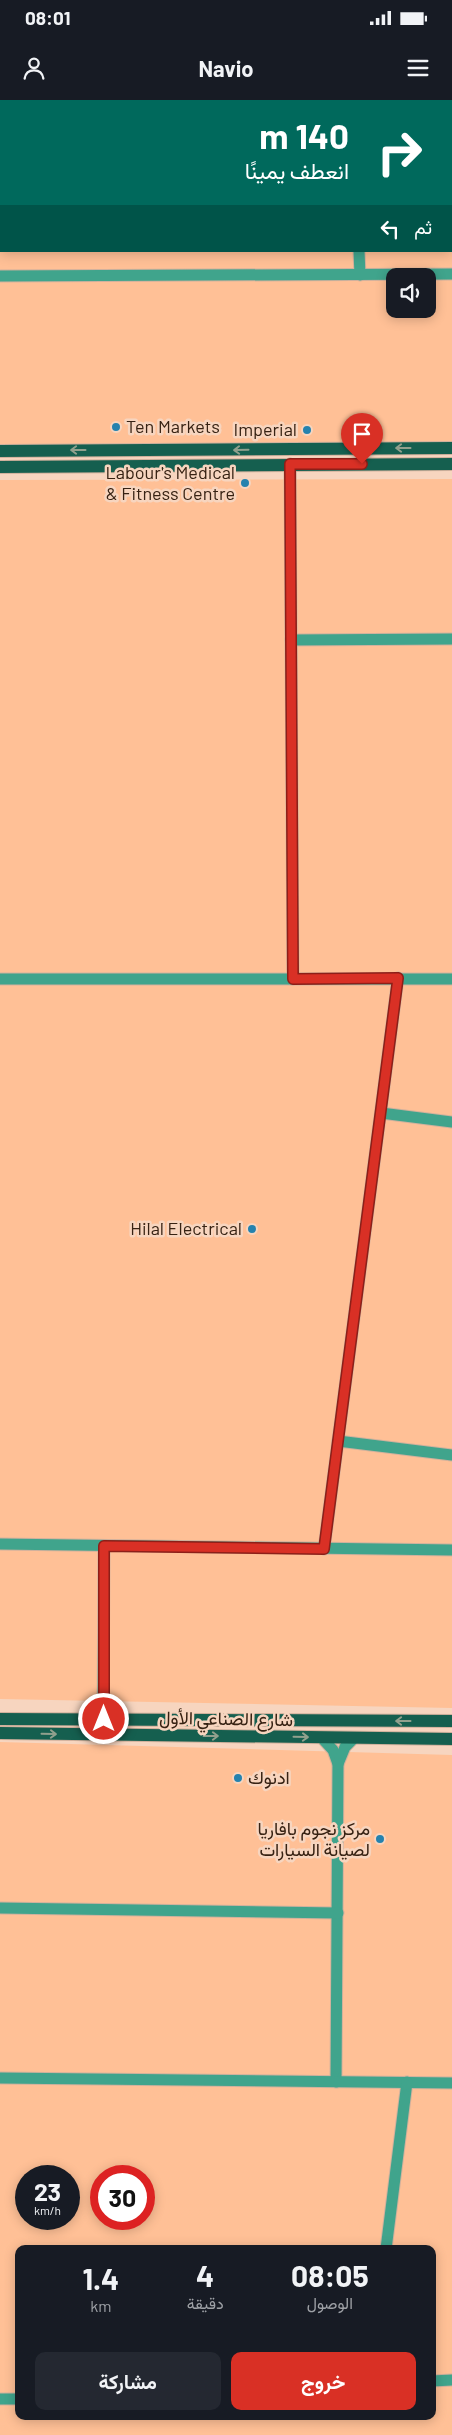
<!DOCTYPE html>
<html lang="ar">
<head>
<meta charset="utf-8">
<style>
	body { margin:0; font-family:Barlow,Vazirmatn,sans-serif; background:#242831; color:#f1f3f6; direction:rtl; height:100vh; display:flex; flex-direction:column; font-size:19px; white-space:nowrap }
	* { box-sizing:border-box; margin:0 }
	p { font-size:16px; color:#9ea1a6 }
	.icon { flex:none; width:28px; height:28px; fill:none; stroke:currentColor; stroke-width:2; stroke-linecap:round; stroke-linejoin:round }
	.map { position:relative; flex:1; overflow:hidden; direction:ltr }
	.details { position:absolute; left:15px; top:2145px; width:421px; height:175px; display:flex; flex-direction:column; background:#171b24; border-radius:10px; box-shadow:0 2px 12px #0003; direction:rtl }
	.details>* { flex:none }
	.hud { position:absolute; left:0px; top:0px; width:452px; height:152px; box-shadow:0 2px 12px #0003; direction:rtl; background:#00695c; color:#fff; overflow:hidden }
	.buttons { position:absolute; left:386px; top:168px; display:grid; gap:10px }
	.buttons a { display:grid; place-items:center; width:50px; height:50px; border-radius:10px; background:#171b24; box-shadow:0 2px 12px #0003; font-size:25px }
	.speed { position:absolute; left:15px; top:2065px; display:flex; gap:10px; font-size:25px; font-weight:700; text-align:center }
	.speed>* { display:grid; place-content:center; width:65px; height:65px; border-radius:50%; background:#171b24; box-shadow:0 2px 12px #0003; line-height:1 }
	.speed small { font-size:12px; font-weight:400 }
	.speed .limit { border:8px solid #d22; background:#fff; color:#111 }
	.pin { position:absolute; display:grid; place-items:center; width:42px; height:42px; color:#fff; margin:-51px -21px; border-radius:50% 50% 50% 0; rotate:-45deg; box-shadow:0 0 5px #0007 }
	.pin .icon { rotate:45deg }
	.me { position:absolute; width:55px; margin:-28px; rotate:0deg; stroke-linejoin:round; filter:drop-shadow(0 0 4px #0008) }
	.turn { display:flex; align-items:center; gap:18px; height:105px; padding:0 20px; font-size:22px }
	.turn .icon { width:65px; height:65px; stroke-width:2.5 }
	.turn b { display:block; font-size:35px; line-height:42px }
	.then { display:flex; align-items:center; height:48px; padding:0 20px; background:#0003; gap:10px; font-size:19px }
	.eta { display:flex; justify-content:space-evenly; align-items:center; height:85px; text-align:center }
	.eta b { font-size:30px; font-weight:700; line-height:35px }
	.cta { display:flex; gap:10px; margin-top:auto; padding:10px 20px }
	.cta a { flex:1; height:58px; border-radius:10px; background:#d93025; color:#fff; font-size:20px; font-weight:700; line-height:58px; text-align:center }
	.cta a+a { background:#242831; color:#f1f3f6 }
	.status { display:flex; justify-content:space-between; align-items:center; height:35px; padding:0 25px; background:#171b24; direction:ltr }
	.status svg { height:14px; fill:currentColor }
	header { display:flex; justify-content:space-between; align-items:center; height:65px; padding:0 20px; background:#171b24; font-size:22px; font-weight:700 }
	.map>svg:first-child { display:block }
</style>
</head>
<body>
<div class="status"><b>08:01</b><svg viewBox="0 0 49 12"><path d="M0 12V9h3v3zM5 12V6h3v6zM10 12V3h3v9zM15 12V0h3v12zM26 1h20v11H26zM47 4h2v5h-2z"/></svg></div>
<header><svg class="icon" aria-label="menu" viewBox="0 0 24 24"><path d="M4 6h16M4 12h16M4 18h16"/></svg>Navio<svg class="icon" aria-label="person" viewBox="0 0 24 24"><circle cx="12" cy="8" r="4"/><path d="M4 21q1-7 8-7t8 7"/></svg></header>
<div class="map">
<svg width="452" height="2335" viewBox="0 0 452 2335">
	<rect width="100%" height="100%" fill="#f7d5bf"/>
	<g fill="#ffc096" fill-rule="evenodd">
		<path d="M0,0H452V344L0,348ZM1,1H451V151H1ZM395,176H428V209H395Z"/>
		<polygon points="452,379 452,1608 0,1599 0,380"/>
		<path d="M0,1642L452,1655V2335H0ZM26,2076H69V2119H26ZM101,2076H144V2119H101ZM19,2149H432V2316H19Z"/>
	</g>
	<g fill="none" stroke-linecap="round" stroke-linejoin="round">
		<defs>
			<g id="minor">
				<polyline points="247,1 247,0"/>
				<polyline points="390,1 390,0"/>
				<polyline points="451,4 452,4"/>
				<polyline points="0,5 1,5"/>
				<polyline points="359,151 360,175"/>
				<polyline points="0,176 452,174"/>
				<polyline points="290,364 293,879"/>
				<polyline points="291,540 452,539"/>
				<polyline points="0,879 452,879"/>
				<polyline points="381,1013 452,1022"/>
				<polyline points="338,1341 452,1355"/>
				<polyline points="0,1444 452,1450"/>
				<polyline points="324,1449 398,878"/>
				<polyline points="103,1619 104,1446"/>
				<polyline points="322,1638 333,1650 338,1664 336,1982"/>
				<polyline points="338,1664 345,1647 353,1639"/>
				<polyline points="0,1808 338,1813"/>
				<polyline points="0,1978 452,1983"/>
				<polyline points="386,2149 407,1982"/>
				<polyline points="432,2281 452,2280"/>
				<polyline points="0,2299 19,2299"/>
			</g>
			<g id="major">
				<polyline points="0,351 452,348"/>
				<polyline points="0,367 452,364"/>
				<polyline points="0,1619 452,1621"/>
				<polyline points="0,1633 452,1639"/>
			</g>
		</defs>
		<use href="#minor" stroke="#d1b19d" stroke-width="13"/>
		<use href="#major" stroke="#d1b19d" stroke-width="14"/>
		<use href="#minor" stroke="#40a48c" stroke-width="11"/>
		<use href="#major" stroke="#155f4f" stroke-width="12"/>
	</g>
	<defs><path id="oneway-shaft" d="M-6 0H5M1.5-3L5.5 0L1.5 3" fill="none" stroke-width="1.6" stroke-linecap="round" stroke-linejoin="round" transform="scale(1.25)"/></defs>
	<g stroke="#91a08d">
		<use href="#oneway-shaft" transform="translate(403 348) rotate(-180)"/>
		<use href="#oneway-shaft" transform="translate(78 350) rotate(180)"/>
		<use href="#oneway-shaft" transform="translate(241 350) rotate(179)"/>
		<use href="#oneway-shaft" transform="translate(403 1621) rotate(-180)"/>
		<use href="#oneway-shaft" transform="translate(49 1634) rotate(1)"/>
		<use href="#oneway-shaft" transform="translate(211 1636)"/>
		<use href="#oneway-shaft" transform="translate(301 1637) rotate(1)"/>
	</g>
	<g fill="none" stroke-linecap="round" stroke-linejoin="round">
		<defs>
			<polyline id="route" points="104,1619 104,1446 324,1449 398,878 293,879 290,364 362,364"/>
		</defs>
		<use href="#route" stroke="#8d1f18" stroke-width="12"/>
		<use href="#route" stroke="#d93025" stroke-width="9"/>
	</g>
	<g fill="#2582ae" stroke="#f7d5bf" stroke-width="2">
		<circle cx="116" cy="327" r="5"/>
		<circle cx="307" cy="330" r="5"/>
		<circle cx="245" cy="383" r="5"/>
		<circle cx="252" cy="1129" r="5"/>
		<circle cx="238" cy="1678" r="5"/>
		<circle cx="380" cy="1739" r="5"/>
	</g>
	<g text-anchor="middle" stroke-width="5" stroke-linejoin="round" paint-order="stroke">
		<g font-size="18" fill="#372213" stroke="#f7d5bf" text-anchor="end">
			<text x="126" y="333" text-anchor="start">Ten Markets</text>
			<text x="297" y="336">Imperial</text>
			<text x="235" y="379">Labour's Medical<tspan x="235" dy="21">&amp; Fitness Centre</tspan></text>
			<text x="242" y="1135">Hilal Electrical</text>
			<text x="248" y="1684" text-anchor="start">ادنوك</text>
			<text x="370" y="1735">مركز نجوم بافاريا<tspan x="370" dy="21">لصيانة السيارات</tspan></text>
		</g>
		<g font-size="18" fill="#372213" stroke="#f7d5bf">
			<text transform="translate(226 1619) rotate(1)" y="6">شارع الصناعي الأول</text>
		</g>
	</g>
</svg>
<div class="buttons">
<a><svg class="icon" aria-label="sound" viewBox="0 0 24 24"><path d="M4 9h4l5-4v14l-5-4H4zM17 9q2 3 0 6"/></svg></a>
</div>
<div class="speed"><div>23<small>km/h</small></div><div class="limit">30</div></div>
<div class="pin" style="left:362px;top:364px;background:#d93025"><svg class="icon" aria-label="arrive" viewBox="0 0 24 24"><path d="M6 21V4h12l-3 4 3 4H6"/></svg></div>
<svg class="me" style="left:104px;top:1619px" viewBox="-20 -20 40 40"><circle r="17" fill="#d93025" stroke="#fff" stroke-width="3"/><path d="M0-11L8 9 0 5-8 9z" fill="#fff"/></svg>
<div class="hud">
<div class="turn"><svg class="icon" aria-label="right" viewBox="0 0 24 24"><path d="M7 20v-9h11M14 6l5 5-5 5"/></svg><div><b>140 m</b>انعطف يمينًا</div></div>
<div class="then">ثم<svg class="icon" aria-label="left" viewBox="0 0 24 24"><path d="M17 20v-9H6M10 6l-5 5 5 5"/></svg></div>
</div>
<section class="details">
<div class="eta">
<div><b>08:05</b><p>الوصول</p></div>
<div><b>4</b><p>دقيقة</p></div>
<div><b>1.4</b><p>km</p></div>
</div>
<div class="cta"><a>خروج</a><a>مشاركة</a></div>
</section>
</div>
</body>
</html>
